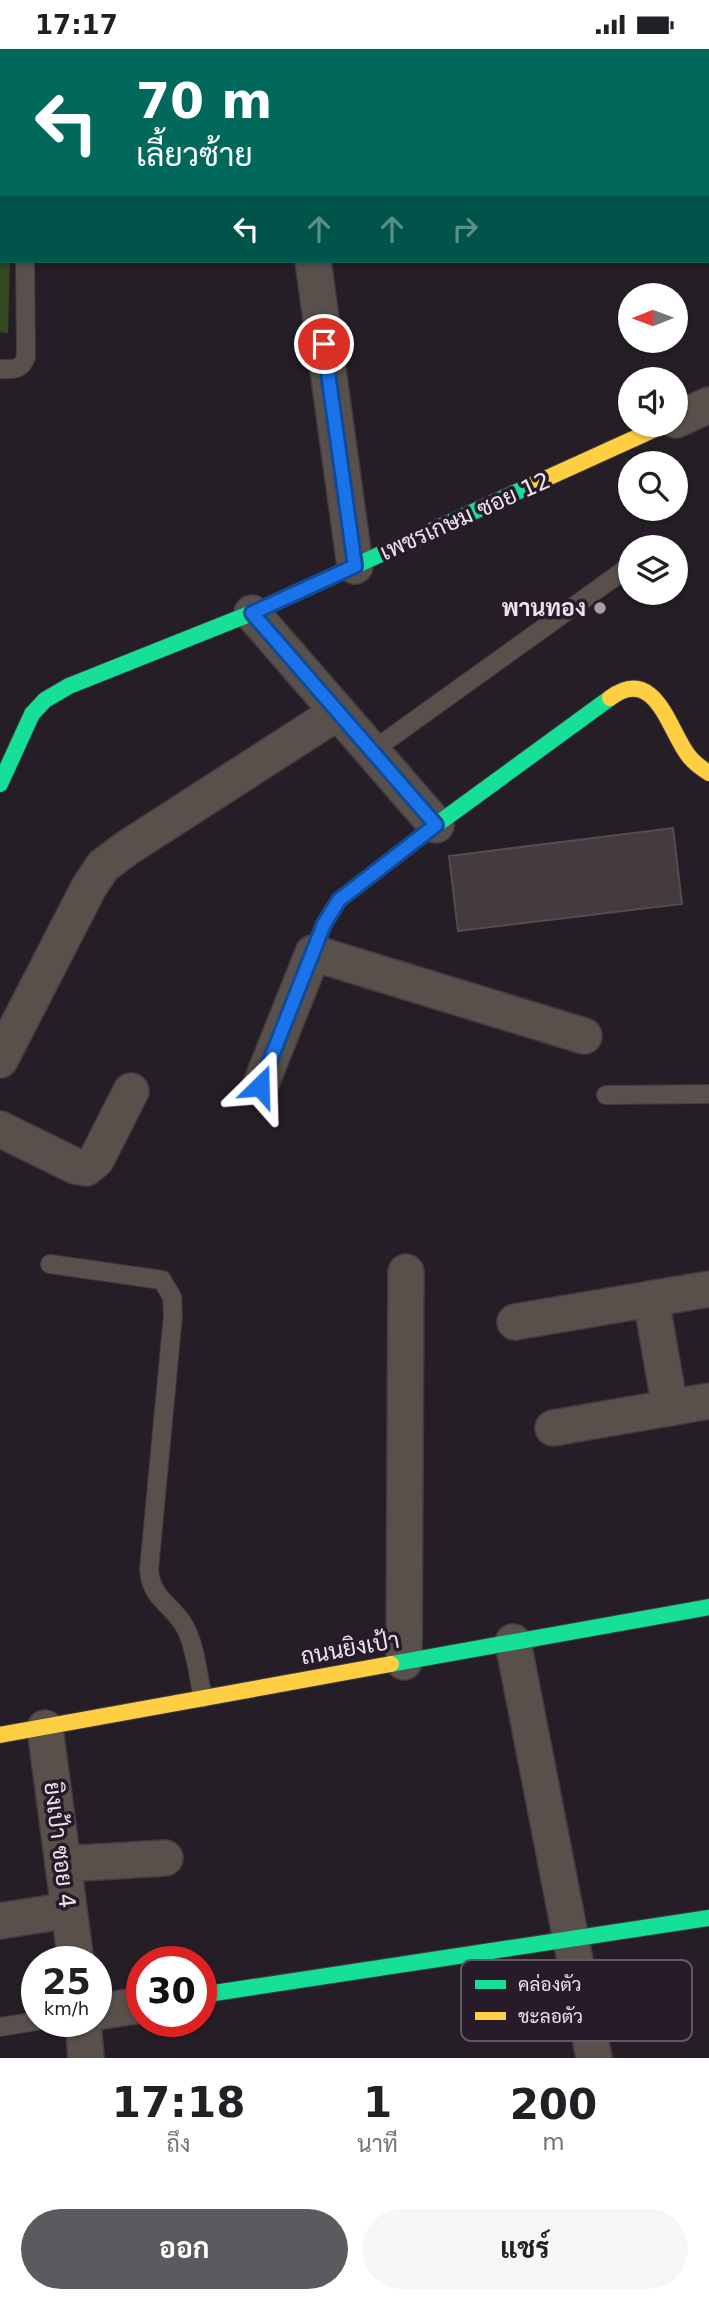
<!DOCTYPE html>
<html lang="th">
<head>
<meta charset="utf-8">
<style>
	body { margin:0; font-family:"DejaVu Sans",Sarabun,sans-serif; background:#f6f6f6; color:#202124; height:100vh; display:flex; flex-direction:column; font-size:26px; white-space:nowrap }
	* { box-sizing:border-box; margin:0 }
	p { font-size:23px; color:#757577 }
	.icon { flex:none; width:38px; height:38px; fill:none; stroke:currentColor; stroke-width:2; stroke-linecap:round; stroke-linejoin:round }
	.map { position:relative; height:2009px; overflow:hidden }
	.sheet { display:flex; flex-direction:column; background:#fff; flex:1 }
	.sheet>* { flex:none }
	.top-card { position:absolute; left:0px; top:0px; width:710px; height:214px; box-shadow:0 2px 5px #0004; background:#00695c; color:#fff; overflow:hidden }
	.needle { width:46px; rotate:269deg }
	.controls { position:absolute; left:618px; top:234px; display:grid; gap:14px }
	.controls a { display:grid; place-items:center; width:70px; height:70px; border-radius:50%; background:#fff; box-shadow:0 2px 5px #0004; font-size:35px }
	.speed { position:absolute; left:21px; top:1897px; display:flex; gap:14px; font-size:35px; font-weight:700; text-align:center }
	.speed>* { display:grid; place-content:center; width:91px; height:91px; border-radius:50%; background:#fff; box-shadow:0 2px 5px #0004; line-height:1 }
	.speed small { font-size:18px; font-weight:400 }
	.speed .limit { border:10px solid #d22; background:#fff; color:#111 }
	.pin { position:absolute; display:grid; place-items:center; width:60px; height:60px; color:#fff; margin:-30px; border:4px solid #fff; border-radius:50%; box-shadow:0 2px 7px #0007 }
	.me { position:absolute; width:77px; margin:-38px; rotate:22deg; stroke-linejoin:round; filter:drop-shadow(0 0 5px #0008) }
	.turn { display:flex; align-items:center; gap:24px; height:147px; padding:0 21px; font-size:32px }
	.turn .icon { width:91px; height:91px; stroke-width:2.5 }
	.turn b { display:block; font-size:49px; line-height:60px }
	.lanes { display:flex; align-items:center; height:66px; padding:0 21px; background:#0003; justify-content:center; gap:35px; direction:ltr }
	.lanes .off { opacity:.35 }
	.eta { display:flex; justify-content:space-evenly; align-items:center; height:119px; text-align:center }
	.eta b { font-size:42px; font-weight:700; line-height:49px }
	.cta { display:flex; gap:14px; margin-top:auto; padding:14px 21px }
	.cta a { flex:1; height:80px; border-radius:42px; background:#5c595f; color:#fff; font-size:28px; font-weight:700; line-height:80px; text-align:center }
	.cta a+a { background:#f6f6f6; color:#202124 }
	.status { display:flex; justify-content:space-between; align-items:center; height:49px; padding:0 35px; background:#fff; direction:ltr }
	.status svg { height:19px; fill:currentColor }
	.map>svg:first-child { display:block }
</style>
</head>
<body>
<div class="status"><b>17:17</b><svg viewBox="0 0 49 12"><path d="M0 12V9h3v3zM5 12V6h3v6zM10 12V3h3v9zM15 12V0h3v12zM26 1h20v11H26zM47 4h2v5h-2z"/></svg></div>
<div class="map">
<svg width="709" height="2009" viewBox="0 0 709 2009">
	<rect width="100%" height="100%" fill="#251e26"/>
	<polygon fill="#334720" points="0,49 2,212 10,212 8,284 0,283"/>
	<polygon fill="#433b3e" stroke="#544c4f" stroke-width="2" points="673,779 682,855 458,882 449,807"/>
	<g fill="none" stroke-linecap="round" stroke-linejoin="round">
		<defs>
			<g id="lane">
				<polyline points="0,42 2,42"/>
				<path d="M0,320C13,320 21,322 26,308L25,212"/>
				<polyline points="656,499 659,497"/>
				<polyline points="372,702 630,517"/>
				<polyline points="606,1046 709,1045"/>
				<path d="M50,1215L162,1231L172,1248L173,1266L149,1521C152,1553 174,1555 186,1580C196,1600 198,1627 203,1649"/>
				<polyline points="0,1978 37,1972"/>
			</g>
			<g id="street">
				<polyline points="203,0 203,2"/>
				<polyline points="390,0 391,2"/>
				<polyline points="313,212 355,517"/>
				<polyline points="676,371 709,356"/>
				<polyline points="252,564 436,776"/>
				<polyline points="0,1011 89,838 103,817 127,799 338,663"/>
				<polyline points="260,1037 313,904 584,987"/>
				<polyline points="0,1080 75,1117 86,1119 96,1111 131,1042"/>
				<polyline points="651,1250 670,1359"/>
				<polyline points="515,1273 709,1240"/>
				<polyline points="553,1379 709,1352"/>
				<polyline points="513,1593 594,2009"/>
				<polyline points="404,1613 406,1223"/>
				<polyline points="45,1679 76,1913"/>
				<polyline points="63,1815 165,1809"/>
				<polyline points="0,1872 69,1861"/>
				<polyline points="96,1963 142,1956"/>
				<polyline points="83,1972 86,2009"/>
			</g>
			<g id="fast">
				<polyline points="0,735 32,665 45,651 69,637 252,564 534,435"/>
				<polyline points="313,904 324,875 339,851 436,776 610,649"/>
				<polyline points="391,1615 709,1558"/>
				<polyline points="201,1946 709,1869"/>
			</g>
			<g id="slow">
				<polyline points="534,435 664,376"/>
				<path d="M610,649C655,616 668,679 688,706C694,714 701,719 709,724"/>
				<polyline points="0,1686 391,1615"/>
			</g>
		</defs>
		<use href="#lane" stroke="#403a41" stroke-width="20"/>
		<use href="#street" stroke="#403a41" stroke-width="38"/>
		<use href="#fast" stroke="#403a41" stroke-width="18"/>
		<use href="#slow" stroke="#403a41" stroke-width="18"/>
		<use href="#lane" stroke="#59504c" stroke-width="18"/>
		<use href="#street" stroke="#59504c" stroke-width="35"/>
		<use href="#fast" stroke="#16e098" stroke-width="16"/>
		<use href="#slow" stroke="#ffcf43" stroke-width="16"/>
	</g>
	<g fill="none" stroke-linecap="round" stroke-linejoin="round">
		<defs>
			<polyline id="route" points="260,1037 324,875 339,851 436,776 252,564 355,517 324,295"/>
		</defs>
		<use href="#route" stroke="#114b97" stroke-width="18"/>
		<use href="#route" stroke="#1a73e8" stroke-width="12"/>
	</g>
	<circle fill="#a69ea7" stroke="#281b29" stroke-width="2.5" cx="600" cy="559" r="7"/>
	<g text-anchor="middle" stroke-width="7" stroke-linejoin="round" paint-order="stroke">
		<g font-size="23" fill="#ece3ed" stroke="#281b29">
			<text transform="translate(465 467) rotate(-24)" y="8">เพชรเกษม ซอย 12</text>
			<text transform="translate(350 1599) rotate(-10)" y="8">ถนนยิงเป้า</text>
			<text transform="translate(60 1796) rotate(83)" y="8">ยิงเป้า ซอย 4</text>
		</g>
		<g font-size="23" font-weight="bold" fill="#ece3ed" stroke="#281b29" text-anchor="end">
			<text x="586" y="567">พานทอง</text>
		</g>
	</g>
	<rect x="461" y="1911" width="231" height="81" rx="10" fill="#281b29" stroke="#635764" stroke-width="2"/>
	<rect x="475" y="1931" width="31" height="9" fill="#16e098"/>
	<rect x="475" y="1963" width="31" height="8" fill="#ffcf43"/>
	<g font-size="19" fill="#ece3ed">
		<text x="518" y="1942">คล่องตัว</text>
		<text x="518" y="1974">ชะลอตัว</text>
	</g>
</svg>
<div class="controls">
<a><svg class="needle" viewBox="-14 -14 28 28"><path d="M0-13l5 13h-10z" fill="#e53935"/><path d="M0 13l5-13h-10z" fill="#757577"/></svg></a>
<a><svg class="icon" aria-label="sound" viewBox="0 0 24 24"><path d="M4 9h4l5-4v14l-5-4H4zM17 9q2 3 0 6"/></svg></a>
<a><svg class="icon" aria-label="search" viewBox="0 0 24 24"><circle cx="10" cy="10" r="6"/><path d="M15 15l6 6"/></svg></a>
<a><svg class="icon" aria-label="layers" viewBox="0 0 24 24"><path d="M12 4l9 5-9 5-9-5zM3 14l9 5 9-5"/></svg></a>
</div>
<div class="speed"><div>25<small>km/h</small></div><div class="limit">30</div></div>
<div class="pin" style="left:324px;top:295px;background:#d93025"><svg class="icon" aria-label="arrive" viewBox="0 0 24 24"><path d="M6 21V4h12l-3 4 3 4H6"/></svg></div>
<svg class="me" style="left:260px;top:1037px" viewBox="-20 -20 40 40"><path d="M0-17L14 15 0 8-14 15z" fill="#1a73e8" stroke="#fff" stroke-width="4"/></svg>
<div class="top-card">
<div class="turn"><svg class="icon" aria-label="left" viewBox="0 0 24 24"><path d="M17 20v-9H6M10 6l-5 5 5 5"/></svg><div><b>70 m</b>เลี้ยวซ้าย</div></div>
<div class="lanes"><svg class="icon" aria-label="left" viewBox="0 0 24 24"><path d="M17 20v-9H6M10 6l-5 5 5 5"/></svg><svg class="icon off" aria-label="ahead" viewBox="0 0 24 24"><path d="M12 20V5M6 11l6-6 6 6"/></svg><svg class="icon off" aria-label="ahead" viewBox="0 0 24 24"><path d="M12 20V5M6 11l6-6 6 6"/></svg><svg class="icon off" aria-label="right" viewBox="0 0 24 24"><path d="M7 20v-9h11M14 6l5 5-5 5"/></svg></div>
</div>
</div>
<section class="sheet">
<div class="eta">
<div><b>17:18</b><p>ถึง</p></div>
<div><b>1</b><p>นาที</p></div>
<div><b>200</b><p>m</p></div>
</div>
<div class="cta"><a>ออก</a><a>แชร์</a></div>
</section>
</body>
</html>
